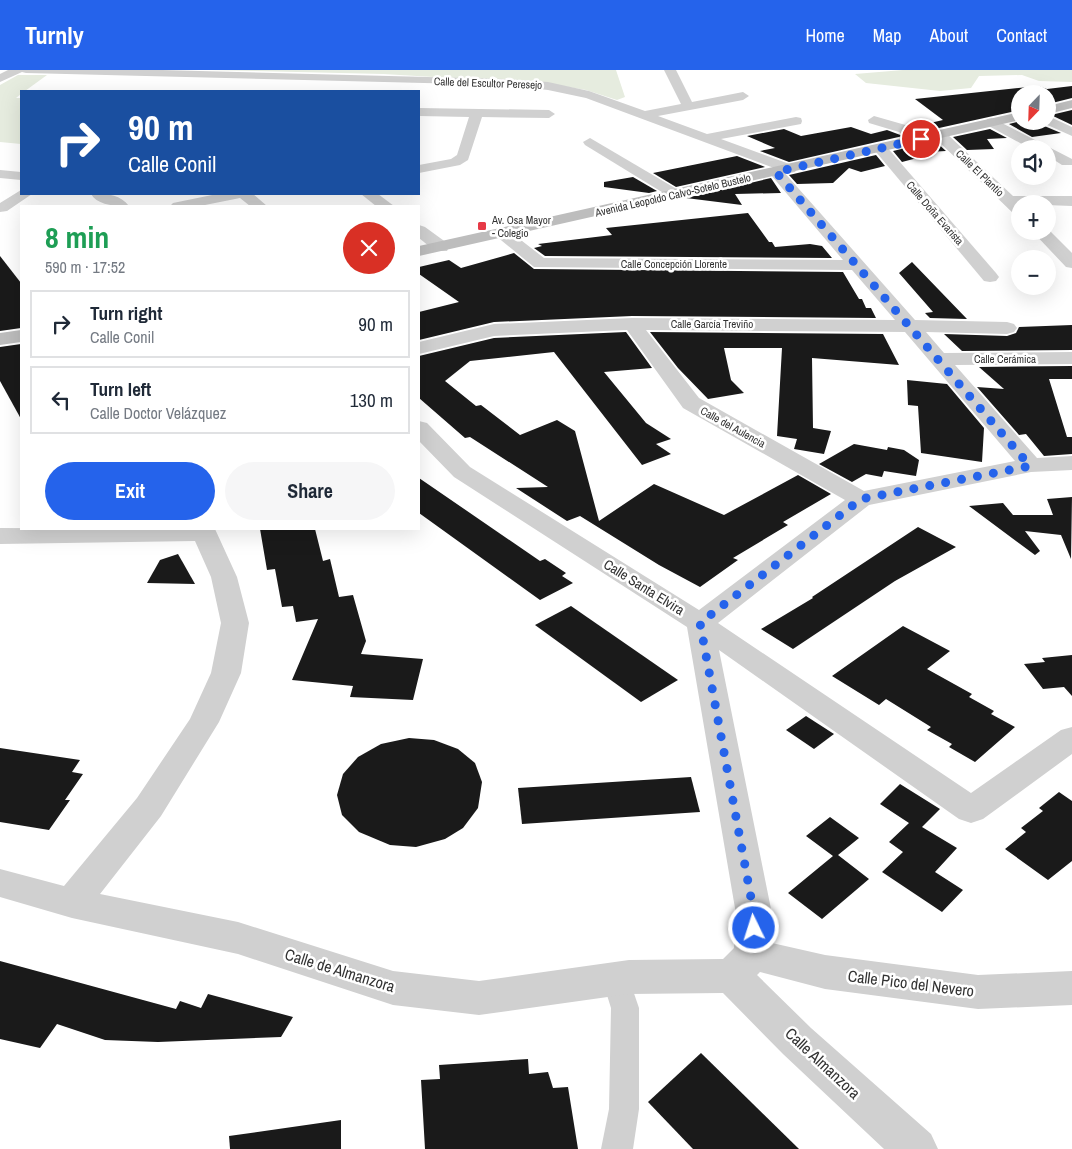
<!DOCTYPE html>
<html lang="en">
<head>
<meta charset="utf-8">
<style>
	body { margin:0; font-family:"Archivo Narrow",sans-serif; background:#f6f6f7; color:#1f2937; height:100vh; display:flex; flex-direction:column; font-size:19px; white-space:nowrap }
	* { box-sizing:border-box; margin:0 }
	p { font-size:16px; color:#747a83 }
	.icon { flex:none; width:28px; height:28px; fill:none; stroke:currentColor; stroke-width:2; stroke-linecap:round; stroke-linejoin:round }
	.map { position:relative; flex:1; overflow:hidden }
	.sheet { position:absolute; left:20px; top:135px; width:400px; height:325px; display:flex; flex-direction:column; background:#fff; border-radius:0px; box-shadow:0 5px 20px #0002 }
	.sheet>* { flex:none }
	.hud { position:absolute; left:20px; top:20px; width:400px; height:105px; border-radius:0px; box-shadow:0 5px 20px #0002; background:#1a4fa0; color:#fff; overflow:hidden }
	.needle { width:32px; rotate:203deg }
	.tools { position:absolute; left:1011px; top:15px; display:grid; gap:10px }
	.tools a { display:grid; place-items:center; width:45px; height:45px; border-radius:50%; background:#fff; box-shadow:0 5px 20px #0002; font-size:25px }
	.pin { position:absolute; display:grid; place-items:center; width:42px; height:42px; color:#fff; margin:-21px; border:2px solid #fff; border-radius:50%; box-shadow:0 1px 5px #0007 }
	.me { position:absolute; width:55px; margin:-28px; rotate:356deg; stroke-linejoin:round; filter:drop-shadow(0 0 4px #0008) }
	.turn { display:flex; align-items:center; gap:18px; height:105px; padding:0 25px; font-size:22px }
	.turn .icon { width:65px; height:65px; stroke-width:2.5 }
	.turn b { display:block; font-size:35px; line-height:42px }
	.round { display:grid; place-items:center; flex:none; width:52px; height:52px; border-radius:26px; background:#f6f6f7 }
	.summary { display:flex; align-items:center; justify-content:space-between; height:85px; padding:0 25px }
	h1 { font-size:30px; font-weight:700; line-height:38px; color:#1e9e55 }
	.button { display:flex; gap:10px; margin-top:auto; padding:10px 25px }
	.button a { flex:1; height:58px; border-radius:30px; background:#2563eb; color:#fff; font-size:20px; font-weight:700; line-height:58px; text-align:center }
	.button a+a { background:#f6f6f7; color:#1f2937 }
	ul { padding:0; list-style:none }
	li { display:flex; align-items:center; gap:15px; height:68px; margin:0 10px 8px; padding:0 15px; border:2px solid #e0e1e3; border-radius:0px }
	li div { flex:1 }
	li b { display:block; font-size:19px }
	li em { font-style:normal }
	header { display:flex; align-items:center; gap:30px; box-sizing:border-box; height:70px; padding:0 25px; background:#2563eb; color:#fff }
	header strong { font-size:24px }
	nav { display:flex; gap:28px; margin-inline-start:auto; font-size:18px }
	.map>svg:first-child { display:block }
</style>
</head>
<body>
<header>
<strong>Turnly</strong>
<nav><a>Home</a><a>Map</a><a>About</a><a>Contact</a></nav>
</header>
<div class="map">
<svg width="1072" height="1079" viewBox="0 0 1072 1079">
	<rect width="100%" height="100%" fill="#fff"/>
	<g fill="#e6ecdf">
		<polygon points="208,0 616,0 625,27 617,30 586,20 551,14 383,4"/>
		<polygon points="903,0 1072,0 1072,12 1039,11 1022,5 979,6 971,18 940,21 866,13 855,4"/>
		<polygon points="18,5 47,5 25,21 21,21 21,24 16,28 21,28 21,74 0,72 0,15"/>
	</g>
	<g fill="#1a1a1a">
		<polygon points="1038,16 1047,19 1072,16 1072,28 1048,34 1048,24 1020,24 1020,40 921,62 913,57 943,50 915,29"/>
		<polygon points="1072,40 1072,55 1051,45"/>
		<polygon points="1021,51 1040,51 1042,55 1061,63 1032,67 1009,54"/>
		<polygon points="851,57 871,64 887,60 903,66 789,92 760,81 775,78 747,66 784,59 801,66"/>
		<polygon points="990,59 1007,68 987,69 994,79 967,80 953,67"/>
		<polygon points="935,71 946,81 908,83 921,87 902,92 893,81"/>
		<polygon points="876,85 885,96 861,102 849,98 833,113 797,114 789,105"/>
		<polygon points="737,86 765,97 676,117 653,103"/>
		<polygon points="633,107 657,121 649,123 604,117 604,112"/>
		<polygon points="771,108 781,123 735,124 742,135 686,128"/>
		<polygon points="748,143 769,172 772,172 775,177 810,174 822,176 832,188 545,186 534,178 542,176 538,174 612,165 606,158"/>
		<polygon points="514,183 534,199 843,202 859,229 862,229 866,238 871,238 876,248 632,246 494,252 419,270 419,242 459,232 419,204 419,197 449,190 461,198"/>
		<polygon points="0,186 21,213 21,258 0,261"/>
		<polygon points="912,192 967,249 930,248 925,243 933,242 899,203"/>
		<polygon points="1072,255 1072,280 962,281 944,264 1007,266 1016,263 1019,257"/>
		<polygon points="626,262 652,298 604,302 646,353 671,369 656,374 671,384 642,395 554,282 470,291 445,311 476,336 481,335 520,365 557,350 575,361 599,451 654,414 724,445 798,405 831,424 783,452 788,455 733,488 738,490 700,517 659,495 580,446 567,451 516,418 548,417 470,367 465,368 419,328 419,286 494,268"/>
		<polygon points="650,262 883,264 899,295 812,288 813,358 831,361 824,384 794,379 797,369 777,366 782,278 724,278 731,310 744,323 708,329 678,298"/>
		<polygon points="21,274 21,349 0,311 0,277"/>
		<polygon points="1072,296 1072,309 1049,309 1067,367 1072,367 1072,384 1044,386 1026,364 1019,365 977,317 1004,319 979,297"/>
		<polygon points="907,310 947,314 984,358 982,392 921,383 918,336 908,335"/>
		<polygon points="854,374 887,380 888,377 904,380 919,390 916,406 884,401 882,407 866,404 852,412 819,394"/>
		<polygon points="419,408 540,491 545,489 566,503 562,506 573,513 540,530 419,443"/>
		<polygon points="1072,427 1071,489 1061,465 1025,461 1040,481 1035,485 969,436 1003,433 1013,445 1053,445 1047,429"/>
		<polygon points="918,457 956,477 895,511 793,579 761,559 813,528 812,527"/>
		<polygon points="260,459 315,459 323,491 330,489 339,527 353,525 366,571 361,584 423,589 413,630 350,627 353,616 292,610 318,549 296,552 293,536 282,537 275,499 267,500"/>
		<polygon points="178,484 195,514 147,513 160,490"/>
		<polygon points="571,536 678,610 641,632 535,555"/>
		<polygon points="903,556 950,581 927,599 972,624 969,627 994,641 991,644 1015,657 975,692 949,677 952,674 927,660 931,657 886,629 879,635 832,606"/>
		<polygon points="1072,585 1072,626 1064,617 1043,619 1024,594 1045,592 1042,588"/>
		<polygon points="806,646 834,664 814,679 786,660"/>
		<polygon points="409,668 434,670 458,679 475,693 482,712 478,738 463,758 445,769 416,777 390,775 359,762 342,745 337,725 343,704 358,687 381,674"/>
		<polygon points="0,678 80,690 72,702 83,704 65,730 70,730 49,760 0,752"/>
		<polygon points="691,707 700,742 522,754 518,718"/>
		<polygon points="900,714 940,739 922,757 957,778 935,802 963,820 942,842 882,802 903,782 889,772 909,753 880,734"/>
		<polygon points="1059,722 1072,731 1072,791 1048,810 1005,779 1026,762 1021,758 1043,741 1039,738"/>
		<polygon points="830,747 859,768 838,785 869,809 822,849 788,823 833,786 806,766"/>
		<polygon points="0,891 176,939 180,931 201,938 208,924 293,947 281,967 158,972 105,970 57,954 40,978 0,969"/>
		<polygon points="701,983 799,1079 693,1079 648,1032"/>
		<polygon points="528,989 529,1004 548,1002 553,1018 568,1017 578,1079 425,1079 421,1010 440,1009 439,995"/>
		<polygon points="341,1050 341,1079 230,1079 229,1066"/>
	</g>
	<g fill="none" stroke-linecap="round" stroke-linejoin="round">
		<polygon fill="#d0d0d0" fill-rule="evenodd" points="616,897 626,900 639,938 639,1039 633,1079 601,1079 609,1039 611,938 602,909 606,900"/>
		<g fill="#d0d0d0" fill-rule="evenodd">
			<path d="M8,0H162L504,9L548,12L589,21L645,41L681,34L664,0H676L692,32L743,22L749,26L743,30L658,46L707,64L796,47L801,48L802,51L801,54L721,69L795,96L797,99L795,102L790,103L783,101L915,250L1007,252L1014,254L1017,258L1014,262L1007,264L926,262L944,283L1072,282V294L955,295L1037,388L1072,386V400L1031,402L869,435L718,553L971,723L1061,660L1072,657V684L983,749L971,753L959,749L719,580L772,844V873L825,885L978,905L1072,901V935L978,939L825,919L760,902L757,905L811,958L931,1064L938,1079H884L783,984L723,923L629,924L479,945L393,935L238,884L72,848L0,827V799L64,816L137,728L190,649L211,603L221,553L211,507L195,471L0,474V458L215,459L237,507L249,553L241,603L219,652L161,746L100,824L238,852L393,901L479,911L629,890L723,889L734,878L736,844L687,557L454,407L419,371V351L427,353L470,397L699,540L845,430L683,338L627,260L494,266L419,284V272L494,254L632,248L895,250L852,200L534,197L496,166L494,163L496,160H508L544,188L843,190L771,105L769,102L774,98L586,28L548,20L504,15L26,3L22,2L0,12V4ZM646,260L905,262L1015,391L864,421L699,328Z"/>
			<polygon points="419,38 549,40 555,44 549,48 482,47 468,90 460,95 419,103 419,95 451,89 457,85 469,47 419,46"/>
			<polygon points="874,46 909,56 928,69 926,72 916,72 899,62 869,53 868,50"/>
			<polygon points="1048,46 1072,57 1072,66 1043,53 1042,51 1048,51"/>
			<polygon points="992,48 1072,89 1072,95 1062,95 1048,86 1048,79 1031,79 987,55 986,52 987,49"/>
			<polygon points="940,61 945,62 1013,126 1072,126 1072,136 1020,134 1020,147 1015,145 935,68 933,65"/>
			<polygon points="590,68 680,121 682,124 680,127 670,127 585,75 583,72"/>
			<polygon points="881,75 886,76 996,203 999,207 996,211 990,212 984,211 876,82 874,79"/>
			<polygon points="0,100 21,102 21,110 0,108"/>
			<polygon points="21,120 21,124 32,124 7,141 0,142 0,133"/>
			<path d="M91,124C105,124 119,123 129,136C117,137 97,135 91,124Z"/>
			<polygon points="217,124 253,124 267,136 250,136 240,128 200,136 170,136 173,133"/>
			<polygon points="361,124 378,124 394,136 376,136"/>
			<polygon points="419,155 425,157 447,173 449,177 447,181 435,181 419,168"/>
			<polygon points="1048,159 1072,183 1072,198 1066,197 1032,161 1048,161"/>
		</g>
		<g fill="#bdbdbd" fill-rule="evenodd">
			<polygon points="1072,30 1072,38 1048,44 1048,36"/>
			<polygon points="1020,42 1020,50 419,186 419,176"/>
			<polygon points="21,260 21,272 0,275 0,263"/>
		</g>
	</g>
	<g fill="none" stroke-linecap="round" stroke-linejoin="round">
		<polyline stroke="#2563eb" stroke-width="9" stroke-dasharray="0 16.2" points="754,858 754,844 700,553 861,429 1030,396 776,102 921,69"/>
	</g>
	<rect fill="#e63946" stroke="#fff" stroke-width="2" x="477" y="151" width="10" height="10" rx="2.5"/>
	<g text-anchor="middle" stroke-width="5" stroke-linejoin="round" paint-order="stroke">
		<g font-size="11" fill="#333" stroke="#fff">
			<text transform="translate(488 13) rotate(2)" y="4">Calle del Escultor Peresejo</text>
			<text transform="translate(980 103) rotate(44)" y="4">Calle El Plantío</text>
			<text transform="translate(673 125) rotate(-13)" y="4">Avenida Leopoldo Calvo-Sotelo Bustelo</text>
			<text transform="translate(935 143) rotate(49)" y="4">Calle Doña Evarista</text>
			<text x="674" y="198">Calle Concepción Llorente</text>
			<text x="712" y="258">Calle García Treviño</text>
			<text x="1005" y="293">Calle Cerámica</text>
			<text transform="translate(733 357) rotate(29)" y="4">Calle del Aulencia</text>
		</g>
		<g font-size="11" fill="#333" stroke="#fff" text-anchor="start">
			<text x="492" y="154">Av. Osa Mayor<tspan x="492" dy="13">- Colegio</tspan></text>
		</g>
		<g font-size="14" fill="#333" stroke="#fff">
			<text transform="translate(644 517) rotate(32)" y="5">Calle Santa Elvira</text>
		</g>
		<g font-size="16" fill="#333" stroke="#fff">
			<text transform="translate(340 900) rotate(17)" y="6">Calle de Almanzora</text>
			<text transform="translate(911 913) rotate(7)" y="6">Calle Pico del Nevero</text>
			<text transform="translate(823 993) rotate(43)" y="6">Calle Almanzora</text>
		</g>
	</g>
</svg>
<div class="tools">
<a><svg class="needle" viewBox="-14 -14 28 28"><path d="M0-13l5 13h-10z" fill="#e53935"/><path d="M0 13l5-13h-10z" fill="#747a83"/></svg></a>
<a><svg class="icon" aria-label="sound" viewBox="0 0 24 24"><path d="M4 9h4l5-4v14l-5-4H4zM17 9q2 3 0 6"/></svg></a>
<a>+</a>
<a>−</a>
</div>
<div class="pin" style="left:921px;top:69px;background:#d93025"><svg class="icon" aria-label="arrive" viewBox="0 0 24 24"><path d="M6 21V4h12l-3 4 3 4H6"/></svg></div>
<svg class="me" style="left:754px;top:858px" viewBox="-20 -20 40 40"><circle r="17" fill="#2563eb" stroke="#fff" stroke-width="3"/><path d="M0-11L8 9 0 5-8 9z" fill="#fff"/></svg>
<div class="hud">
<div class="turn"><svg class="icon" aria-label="right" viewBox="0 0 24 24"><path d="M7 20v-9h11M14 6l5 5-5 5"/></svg><div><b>90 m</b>Calle Conil</div></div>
</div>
<section class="sheet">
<div class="summary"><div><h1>8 min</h1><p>590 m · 17:52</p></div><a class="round" style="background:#d93025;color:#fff"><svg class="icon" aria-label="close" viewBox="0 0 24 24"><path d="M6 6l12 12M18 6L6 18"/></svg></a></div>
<ul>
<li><svg class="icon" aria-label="right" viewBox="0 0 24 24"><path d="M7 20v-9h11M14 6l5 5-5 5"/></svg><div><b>Turn right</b><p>Calle Conil</p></div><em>90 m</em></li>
<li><svg class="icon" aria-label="left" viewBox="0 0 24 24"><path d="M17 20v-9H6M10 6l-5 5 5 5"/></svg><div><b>Turn left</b><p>Calle Doctor Velázquez</p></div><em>130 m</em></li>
</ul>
<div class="button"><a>Exit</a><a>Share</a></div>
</section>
</div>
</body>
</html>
